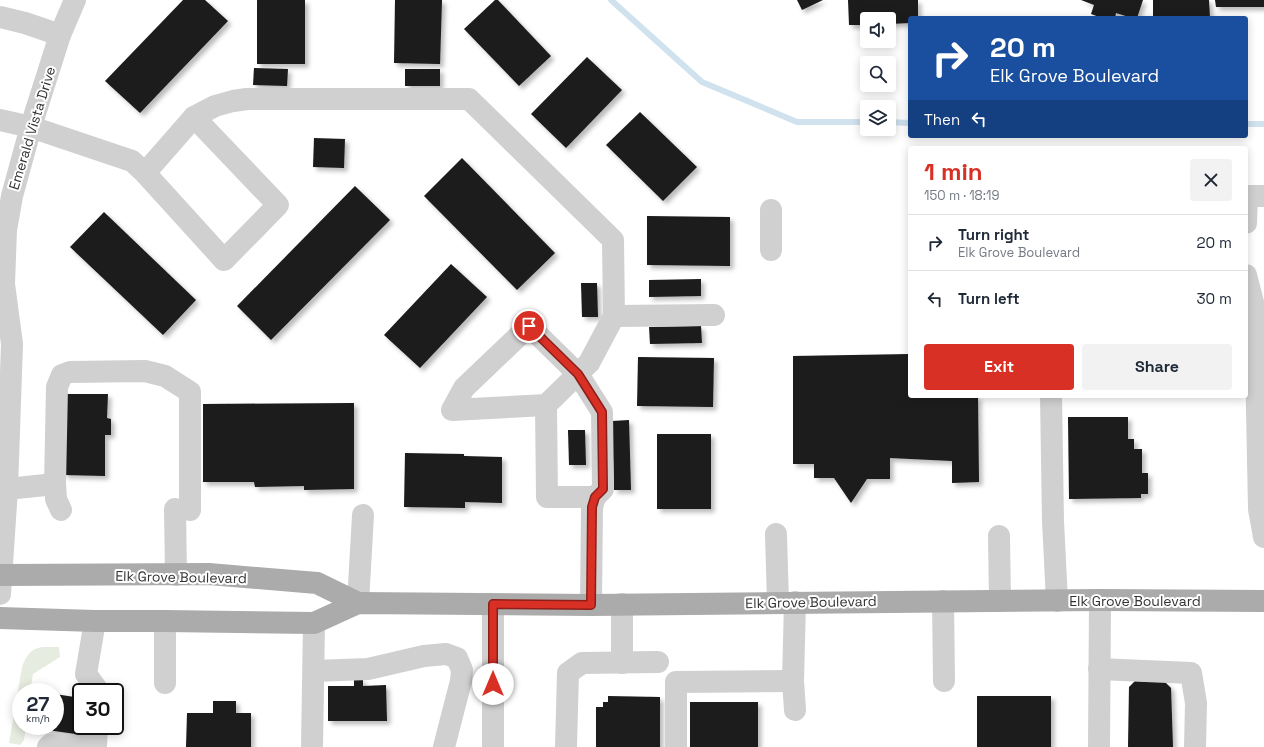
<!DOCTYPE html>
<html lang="en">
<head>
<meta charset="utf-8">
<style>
	body { margin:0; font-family:"Space Grotesk",sans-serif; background:#f2f2f3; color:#1f2937; height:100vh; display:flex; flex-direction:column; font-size:15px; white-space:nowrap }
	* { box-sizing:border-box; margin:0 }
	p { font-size:13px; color:#747a83 }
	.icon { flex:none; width:22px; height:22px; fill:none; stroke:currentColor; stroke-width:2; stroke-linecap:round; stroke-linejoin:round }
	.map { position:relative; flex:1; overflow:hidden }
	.sheet { position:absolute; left:908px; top:146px; width:340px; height:252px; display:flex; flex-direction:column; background:#fff; border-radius:4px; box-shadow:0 2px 10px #0003 }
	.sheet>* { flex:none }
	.guide { position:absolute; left:908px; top:16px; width:340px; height:122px; border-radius:4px; box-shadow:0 2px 10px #0003; background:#1a4fa0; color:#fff; overflow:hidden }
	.buttons { position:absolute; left:860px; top:12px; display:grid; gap:8px }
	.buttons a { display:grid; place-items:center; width:36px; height:36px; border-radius:4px; background:#fff; box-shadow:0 2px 10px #0003; font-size:20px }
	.speed { position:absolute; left:12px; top:683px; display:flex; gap:8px; font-size:20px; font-weight:700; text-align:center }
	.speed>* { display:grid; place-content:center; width:52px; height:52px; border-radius:50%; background:#fff; box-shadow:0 2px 10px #0003; line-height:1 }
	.speed small { font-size:10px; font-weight:400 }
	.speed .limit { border:2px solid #111; border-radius:6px; background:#fff; color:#111 }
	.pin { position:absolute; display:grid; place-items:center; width:34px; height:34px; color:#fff; margin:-17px; border:2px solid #fff; border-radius:50%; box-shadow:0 1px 4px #0007 }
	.me { position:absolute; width:44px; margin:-22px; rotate:0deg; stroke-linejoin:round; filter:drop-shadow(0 0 3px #0008) }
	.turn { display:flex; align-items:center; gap:14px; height:84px; padding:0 16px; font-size:18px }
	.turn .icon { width:52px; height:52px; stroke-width:2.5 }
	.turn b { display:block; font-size:28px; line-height:34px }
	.then { display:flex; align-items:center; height:38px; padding:0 16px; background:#0003; gap:8px; font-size:15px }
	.round { display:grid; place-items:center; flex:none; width:42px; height:42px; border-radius:4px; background:#f2f2f3 }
	.overview { display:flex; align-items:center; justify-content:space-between; height:68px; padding:0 16px }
	h1 { font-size:24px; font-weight:600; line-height:30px; color:#d93025 }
	.button { display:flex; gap:8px; margin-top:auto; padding:8px 16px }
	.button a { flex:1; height:46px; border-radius:4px; background:#d93025; color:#fff; font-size:16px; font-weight:600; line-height:46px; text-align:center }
	.button a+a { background:#f2f2f3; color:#1f2937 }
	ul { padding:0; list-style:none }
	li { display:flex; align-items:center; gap:12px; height:56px; padding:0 16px; border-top:1px solid #e0e1e3 }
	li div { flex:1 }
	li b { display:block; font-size:15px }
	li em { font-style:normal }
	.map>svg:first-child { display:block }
</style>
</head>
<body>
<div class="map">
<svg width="1264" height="747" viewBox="0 0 1264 747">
	<defs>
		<filter id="shadow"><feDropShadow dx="3.5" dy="3.5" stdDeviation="2" flood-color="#0004"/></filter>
	</defs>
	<rect width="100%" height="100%" fill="#fff"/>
	<path fill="#e6ecdf" d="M43,647H59L60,657L33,674L30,692H21V726H26L24,740L20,745L9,743L22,667C26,656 31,648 43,647Z"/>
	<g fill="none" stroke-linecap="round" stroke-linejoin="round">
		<g stroke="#cfe2ee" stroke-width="6">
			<polyline points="611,0 702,82 797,122 867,122"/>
			<polyline points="889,122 910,123"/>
			<polyline points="1246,124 1264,124"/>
		</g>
	</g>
	<g fill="#1a1a1a" filter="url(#shadow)">
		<polygon points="183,0 205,0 228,21 140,113 105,81"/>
		<rect x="257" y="0" width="48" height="64"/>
		<polygon points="395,0 442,0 440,64 394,63"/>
		<polygon points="495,0 498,0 551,56 519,86 464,29"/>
		<polygon points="797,0 823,0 802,10"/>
		<polygon points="848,0 918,0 918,18 910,18 910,23 889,24 889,19 867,19 867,25 849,25"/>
		<polygon points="1081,0 1143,0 1137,18 1132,18 1116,13 1115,18 1102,18 1091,14 1094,5"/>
		<polygon points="1153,0 1209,0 1210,18 1153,18"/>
		<polygon points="1215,0 1264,0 1264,7 1216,7"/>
		<polygon points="587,57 622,90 566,148 531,114"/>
		<polygon points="254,68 288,69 287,86 253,85"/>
		<rect x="405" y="69" width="35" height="17"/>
		<polygon points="640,112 697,167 663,201 606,145"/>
		<polygon points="314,138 345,139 344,168 313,167"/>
		<polygon points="462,158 555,253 517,290 424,196"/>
		<polygon points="355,186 390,220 271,340 237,306"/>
		<polygon points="104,212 196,300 163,335 70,247"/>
		<polygon points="647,216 730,217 730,266 647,265"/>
		<polygon points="451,264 487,297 420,368 384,335"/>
		<polygon points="701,279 701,296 649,297 649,280"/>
		<polygon points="581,283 597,283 598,317 582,317"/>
		<polygon points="701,326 702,343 650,344 649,327"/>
		<polygon points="910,354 910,396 978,396 979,482 952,483 952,461 890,458 890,479 867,479 851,503 834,478 814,478 814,464 793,464 793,356"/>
		<polygon points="638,357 714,358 713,407 637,406"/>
		<polygon points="64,394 108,394 107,418 111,419 111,435 105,435 105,476 64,475"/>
		<polygon points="354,403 354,489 304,490 304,486 255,487 254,482 203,482 203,404"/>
		<polygon points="1068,417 1128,417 1128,439 1134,439 1134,449 1142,449 1142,473 1148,473 1148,494 1141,494 1141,498 1069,499"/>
		<polygon points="629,420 631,490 614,490 612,421"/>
		<polygon points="568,430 585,430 586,465 569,465"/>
		<rect x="657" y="434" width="54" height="75"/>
		<polygon points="405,453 464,454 464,456 502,457 502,503 465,502 465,508 404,507"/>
		<polygon points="363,679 363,686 386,685 387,721 328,721 328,686 354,686 354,680"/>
		<polygon points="1135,681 1165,682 1171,688 1173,747 1128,747 1129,687"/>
		<polygon points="55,694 81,698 81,726 84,726 83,735 33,728 33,726 55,726"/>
		<polygon points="608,696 660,697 660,747 596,747 596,707 603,707 603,702 608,702"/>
		<rect x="977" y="696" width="74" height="51"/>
		<polygon points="213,701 236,701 236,713 251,713 251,747 186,747 187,713 213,713"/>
		<rect x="690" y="702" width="68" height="45"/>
	</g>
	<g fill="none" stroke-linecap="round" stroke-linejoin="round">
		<g stroke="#d0d0d0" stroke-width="22">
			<polyline points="0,17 25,23 60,35"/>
			<polyline points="0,120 31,127 132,161 145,173 224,260 278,205 194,117"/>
			<polyline points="145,173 194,117 215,106 233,101 247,99 469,99 613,240 614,316 589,363 546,405 452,410 464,388 529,326 578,374 602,412 603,489 595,497 592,507 591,605"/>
			<polyline points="771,210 771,250"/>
			<polyline points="1246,223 1247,196 1264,196"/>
			<polyline points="1246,275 1255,310 1259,509 1264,537"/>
			<polyline points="614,316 714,315"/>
			<polyline points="1051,396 1053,521 1057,601"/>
			<polyline points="546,405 547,497 595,497"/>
			<polyline points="7,489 55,484"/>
			<polyline points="175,509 176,575"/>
			<polyline points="61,510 56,499 55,484 57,387 62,375 70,372 145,371 165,376 190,392 190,510"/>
			<polyline points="776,534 778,603"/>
			<polyline points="999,536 1000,601"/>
			<polyline points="0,594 7,489 12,344 4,284 6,230 12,196 32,123 60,35 75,0"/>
			<polyline points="943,601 944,681"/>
			<polyline points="795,602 793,681 795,710"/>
			<polyline points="358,603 363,515"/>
			<polyline points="493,604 493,747"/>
			<polyline points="622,604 622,663"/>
			<polyline points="95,621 86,674 99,692"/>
			<polyline points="1099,669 1191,673 1196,703 1195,747"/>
			<polyline points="314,671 368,669 424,656 446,654 457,658 462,670 461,681 444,747"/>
			<polyline points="165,683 165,621"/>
			<polyline points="48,747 50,745 96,746 97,726"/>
			<polyline points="312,747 314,623"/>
			<polyline points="566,747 568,673 582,663 658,662"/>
			<polyline points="676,747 676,682 793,681"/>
			<polyline points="1099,747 1100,600"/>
		</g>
		<g stroke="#ababab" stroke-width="22">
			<polyline points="0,575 209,574 317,583 358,603"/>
			<polyline points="0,618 95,621 165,621 314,623 358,603 591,605 1100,600 1264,601"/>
		</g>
	</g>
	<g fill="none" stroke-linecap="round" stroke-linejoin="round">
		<defs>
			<polyline id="route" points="493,684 493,604 591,605 592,507 595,497 603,489 602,412 578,374 529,326"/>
		</defs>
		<use href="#route" stroke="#8d1f18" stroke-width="10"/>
		<use href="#route" stroke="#d93025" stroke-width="7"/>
	</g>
	<g text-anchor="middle" stroke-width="4" stroke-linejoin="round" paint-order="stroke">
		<g font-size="14" fill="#333" stroke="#fff">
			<text transform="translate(32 128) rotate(-73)" y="5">Emerald Vista Drive</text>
			<text transform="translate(181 577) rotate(1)" y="5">Elk Grove Boulevard</text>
			<text x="1135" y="606">Elk Grove Boulevard</text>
			<text transform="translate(811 602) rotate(-1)" y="5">Elk Grove Boulevard</text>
		</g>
	</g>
</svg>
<div class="buttons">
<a><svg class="icon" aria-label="sound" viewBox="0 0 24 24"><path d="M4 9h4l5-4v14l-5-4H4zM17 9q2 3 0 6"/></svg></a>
<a><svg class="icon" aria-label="search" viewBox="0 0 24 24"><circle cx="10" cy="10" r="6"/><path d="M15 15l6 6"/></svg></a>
<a><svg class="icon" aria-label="layers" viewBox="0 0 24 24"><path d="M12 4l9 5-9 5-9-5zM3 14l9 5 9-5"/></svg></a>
</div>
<div class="speed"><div>27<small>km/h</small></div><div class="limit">30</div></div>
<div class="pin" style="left:529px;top:326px;background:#d93025"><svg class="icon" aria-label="arrive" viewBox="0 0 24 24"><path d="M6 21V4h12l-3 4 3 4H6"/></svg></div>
<svg class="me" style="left:493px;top:684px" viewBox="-20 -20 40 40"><circle r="19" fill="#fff"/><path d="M0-13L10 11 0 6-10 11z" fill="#d93025"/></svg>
<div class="guide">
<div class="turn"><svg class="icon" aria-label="right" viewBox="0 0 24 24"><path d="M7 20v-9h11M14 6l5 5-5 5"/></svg><div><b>20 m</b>Elk Grove Boulevard</div></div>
<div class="then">Then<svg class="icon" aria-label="left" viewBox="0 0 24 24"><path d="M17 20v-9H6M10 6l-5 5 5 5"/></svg></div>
</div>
<section class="sheet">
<div class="overview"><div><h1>1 min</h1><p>150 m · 18:19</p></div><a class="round"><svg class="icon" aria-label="close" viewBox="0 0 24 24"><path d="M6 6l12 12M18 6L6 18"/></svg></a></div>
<ul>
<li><svg class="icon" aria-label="right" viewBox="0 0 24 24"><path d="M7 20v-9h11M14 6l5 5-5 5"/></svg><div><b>Turn right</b><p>Elk Grove Boulevard</p></div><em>20 m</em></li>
<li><svg class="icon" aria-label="left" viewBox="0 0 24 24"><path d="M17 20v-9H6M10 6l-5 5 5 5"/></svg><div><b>Turn left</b></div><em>30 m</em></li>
</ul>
<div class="button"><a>Exit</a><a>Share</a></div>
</section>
</div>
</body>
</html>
